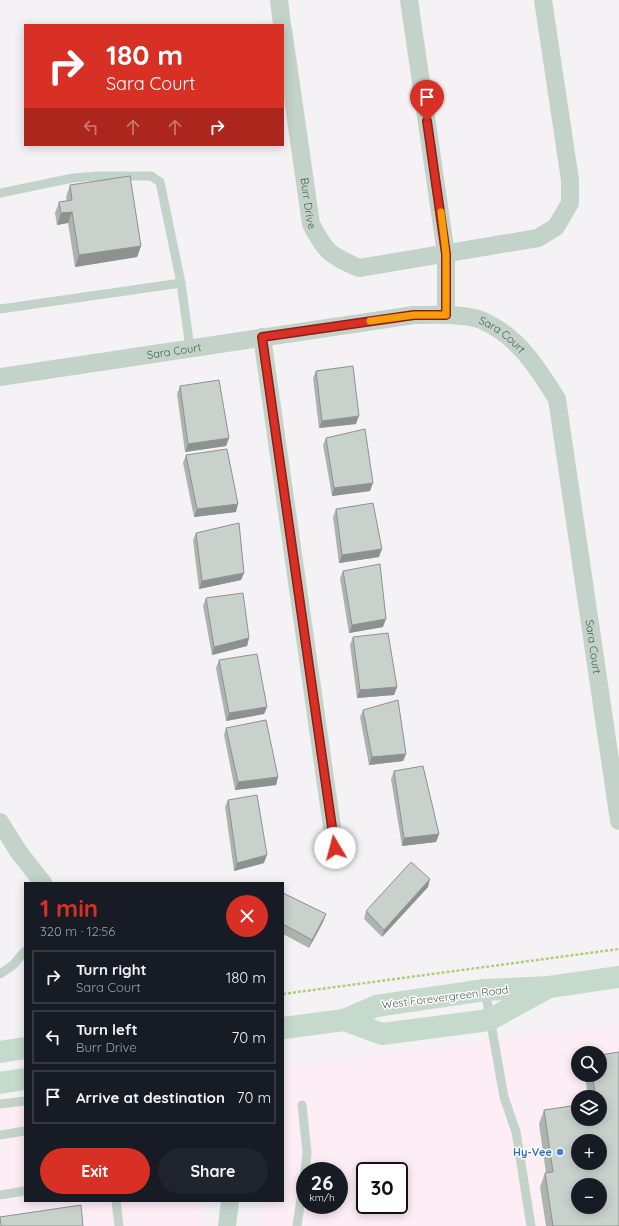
<!DOCTYPE html>
<html lang="en">
<head>
<meta charset="utf-8">
<style>
	body { margin:0; font-family:Quicksand,sans-serif; background:#20242c; color:#f1f3f6; height:100vh; display:flex; flex-direction:column; font-size:15px; white-space:nowrap }
	* { box-sizing:border-box; margin:0 }
	p { font-size:13px; color:#9ea1a6 }
	.icon { flex:none; width:22px; height:22px; fill:none; stroke:currentColor; stroke-width:2; stroke-linecap:round; stroke-linejoin:round }
	.map { position:relative; flex:1; overflow:hidden }
	.details { position:absolute; left:24px; top:882px; width:260px; height:320px; display:flex; flex-direction:column; background:#171b24; border-radius:0px; box-shadow:0 2px 10px #0003 }
	.details>* { flex:none }
	.banner { position:absolute; left:24px; top:24px; width:260px; height:122px; border-radius:0px; box-shadow:0 2px 10px #0003; background:#d93025; color:#fff; overflow:hidden }
	.buttons { position:absolute; left:571px; top:1046px; display:grid; gap:8px }
	.buttons a { display:grid; place-items:center; width:36px; height:36px; border-radius:50%; background:#171b24; box-shadow:0 2px 10px #0003; font-size:20px }
	.speed { position:absolute; left:296px; top:1162px; display:flex; gap:8px; font-size:20px; font-weight:700; text-align:center }
	.speed>* { display:grid; place-content:center; width:52px; height:52px; border-radius:50%; background:#171b24; box-shadow:0 2px 10px #0003; line-height:1 }
	.speed small { font-size:10px; font-weight:400 }
	.speed .limit { border:2px solid #111; border-radius:6px; background:#fff; color:#111 }
	.pin { position:absolute; display:grid; place-items:center; width:34px; height:34px; color:#fff; margin:-41px -17px; border-radius:50% 50% 50% 0; rotate:-45deg; box-shadow:0 0 4px #0007 }
	.pin .icon { rotate:45deg }
	.me { position:absolute; width:44px; margin:-22px; rotate:352deg; stroke-linejoin:round; filter:drop-shadow(0 0 3px #0008) }
	.turn { display:flex; align-items:center; gap:14px; height:84px; padding:0 16px; font-size:18px }
	.turn .icon { width:52px; height:52px; stroke-width:2.5 }
	.turn b { display:block; font-size:28px; line-height:34px }
	.lanes { display:flex; align-items:center; height:38px; padding:0 16px; background:#0003; justify-content:center; gap:20px; direction:ltr }
	.lanes .off { opacity:.35 }
	.round { display:grid; place-items:center; flex:none; width:42px; height:42px; border-radius:21px; background:#20242c }
	.head { display:flex; align-items:center; justify-content:space-between; height:68px; padding:0 16px }
	h1 { font-size:24px; font-weight:700; line-height:30px; color:#d93025 }
	.cta { display:flex; gap:8px; margin-top:auto; padding:8px 16px }
	.cta a { flex:1; height:46px; border-radius:24px; background:#d93025; color:#fff; font-size:16px; font-weight:700; line-height:46px; text-align:center }
	.cta a+a { background:#20242c; color:#f1f3f6 }
	ul { padding:0; list-style:none }
	li { display:flex; align-items:center; gap:12px; height:54px; margin:0 8px 6px; padding:0 8px; border:2px solid #363941; border-radius:0px }
	li div { flex:1 }
	li b { display:block; font-size:15px }
	li em { font-style:normal }
	.map>svg:first-child { display:block }
</style>
</head>
<body>
<div class="map">
<svg width="619" height="1226" viewBox="0 0 619 1226">
	<rect width="100%" height="100%" fill="#f4f2f4"/>
	<g fill="#fdedf4" fill-rule="evenodd">
		<path d="M619,1024V1226H259L263,1201H283V1066ZM578,1053H600V1075H578ZM578,1097H600V1119H578ZM578,1141H600V1163H578ZM305,1171H339V1205H305ZM365,1171H399V1205H365ZM578,1185H600V1207H578Z"/>
		<polygon points="25,1102 25,1201 204,1201 204,1216 200,1226 0,1226 0,1106"/>
	</g>
	<g fill="none" stroke-linecap="round" stroke-linejoin="round">
		<polyline stroke="#afcf79" stroke-width="2.5" stroke-dasharray="3 2" stroke-linecap="butt" points="283,994 619,949"/>
		<g stroke="#c3d3c9" stroke-width="9">
			<polyline points="0,193 73,178 97,176 151,176 160,182 181,283 190,348"/>
			<polyline points="0,309 181,283"/>
			<polyline points="0,974 13,965 25,951"/>
			<polyline points="485,990 504,1097 516,1132 531,1226"/>
			<polyline points="0,1104 25,1101"/>
			<polyline points="302,1105 307,1152 305,1171"/>
			<polyline points="0,1135 25,1131"/>
			<polyline points="0,1195 25,1191"/>
			<polyline points="116,1201 119,1226"/>
			<polyline points="297,1226 305,1173"/>
		</g>
		<g stroke="#c3d3c9" stroke-width="18">
			<polyline points="279,0 282,25"/>
			<polyline points="409,0 446,254 446,315"/>
			<path id="s1" d="M283,29L311,224C326,253 330,255 359,268L538,238L556,227L570,203V180L543,0"/>
			<polyline points="262,337 335,848"/>
			<path id="s2" d="M0,377L414,315C432,315 464,313 481,320C517,335 537,367 557,399L619,821"/>
			<polyline points="0,822 18,851 43,883"/>
			<polyline points="227,1226 230,1201"/>
		</g>
		<g stroke="#c5dacd" stroke-width="22">
			<polygon points="549,987 489,1020 382,1034 344,1020 376,1006 485,990"/>
			<polyline points="549,987 619,977"/>
			<polyline points="283,1028 344,1020"/>
			<polyline points="0,1052 25,1048"/>
			<polyline points="0,1083 25,1079"/>
		</g>
	</g>
	<g fill="#adb4b0">
		<polygon points="70,185 141,246 137,257 75,267 68,223 57,225 55,213 59,202 67,201 66,197"/>
		<polygon points="316,371 356,424 319,428 313,378"/>
		<polygon points="180,386 229,438 226,446 185,452 177,394"/>
		<polygon points="326,438 370,491 332,496 323,445"/>
		<polygon points="186,455 236,512 194,517 183,463"/>
		<polygon points="336,509 379,557 339,563 333,517"/>
		<polygon points="196,533 244,573 241,580 199,589 193,540"/>
		<polygon points="343,571 383,627 349,633 340,578"/>
		<polygon points="206,598 249,638 247,646 212,655 203,606"/>
		<polygon points="353,637 397,687 394,695 357,698 350,645"/>
		<polygon points="219,660 267,707 264,714 226,721 216,668"/>
		<polygon points="363,710 406,754 403,761 369,765 360,717"/>
		<polygon points="226,728 278,777 276,785 235,790 224,735"/>
		<polygon points="394,771 439,834 436,842 402,846 391,779"/>
		<polygon points="228,800 264,863 234,871 225,807"/>
		<polygon points="428,887 382,937 364,919 366,911"/>
		<polygon points="283,893 326,914 323,922 309,948 283,934"/>
		<polygon points="585,1075 600,1075 619,1226 546,1226 540,1187 545,1173 546,1173 539,1124 544,1110 600,1119 600,1097 588,1097"/>
	</g>
	<g fill="#8d9290">
		<polygon points="72,212 68,223 57,225 61,213"/>
		<polygon points="141,246 137,257 75,267 79,255"/>
		<polygon points="359,416 356,424 319,428 322,421"/>
		<polygon points="229,438 226,446 185,452 188,444"/>
		<polygon points="373,483 370,491 332,496 334,488"/>
		<polygon points="238,504 236,512 194,517 197,509"/>
		<polygon points="382,549 379,557 339,563 342,555"/>
		<polygon points="244,573 241,580 199,589 202,581"/>
		<polygon points="386,619 383,627 349,633 352,625"/>
		<polygon points="249,638 247,646 212,655 214,647"/>
		<polygon points="397,687 394,695 357,698 360,690"/>
		<polygon points="267,707 264,714 226,721 229,713"/>
		<polygon points="406,754 403,761 369,765 372,757"/>
		<polygon points="278,777 276,785 235,790 238,782"/>
		<polygon points="439,834 436,842 402,846 404,838"/>
		<polygon points="267,855 264,863 234,871 237,863"/>
		<polygon points="430,879 428,887 382,937 384,930"/>
		<polygon points="326,914 323,922 309,948 312,940"/>
	</g>
	<g fill="#c9d1cd" stroke="#8d9290" fill-rule="evenodd">
		<polygon points="130,176 141,246 79,255 72,212 61,213 59,202 72,200 70,185"/>
		<polygon points="353,366 359,416 322,421 316,371"/>
		<polygon points="219,380 229,438 188,444 180,386"/>
		<polygon points="365,429 373,483 334,488 326,438"/>
		<polygon points="227,449 238,504 197,509 186,455"/>
		<polygon points="373,503 382,549 342,555 336,509"/>
		<polygon points="239,523 244,573 202,581 196,533"/>
		<polygon points="380,564 386,619 352,625 343,571"/>
		<polygon points="243,593 249,638 214,647 206,598"/>
		<polygon points="388,633 397,687 360,690 353,637"/>
		<polygon points="257,654 267,707 229,713 219,660"/>
		<polygon points="398,700 406,754 372,757 363,710"/>
		<polygon points="266,720 278,777 238,782 226,728"/>
		<polygon points="423,766 439,834 404,838 394,771"/>
		<polygon points="257,795 267,855 237,863 228,800"/>
		<polygon points="411,862 430,879 384,930 366,911"/>
		<polygon points="283,893 326,914 312,940 283,924"/>
		<path d="M619,1052V1226H553L545,1173L553,1172L544,1110L578,1105V1119H600V1097H596L592,1075H600V1055ZM578,1141H600V1163H578ZM578,1185H600V1207H578Z"/>
		<polygon points="81,1205 83,1226 1,1226 0,1217"/>
	</g>
	<g fill="none" stroke-linecap="round" stroke-linejoin="round">
		<defs>
			<polyline id="route" points="335,848 262,337 414,315 446,315 446,254 427,121"/>
		</defs>
		<use href="#route" stroke="#8d1f18" stroke-width="10"/>
		<use href="#route" stroke="#d93025" stroke-width="7"/>
		<polyline stroke="#f59e0b" stroke-width="7" points="370,321 414,315 446,315 446,254 441,212"/>
	</g>
	<circle fill="#3f7fe0" stroke="#fff" stroke-width="1.5" cx="560" cy="1152" r="4"/>
	<g text-anchor="middle" stroke-width="3" stroke-linejoin="round" paint-order="stroke">
		<g font-size="11" fill="#496051" stroke="#fff">
			<text dy="4" stroke="none"><textPath href="#s1" startOffset="176">Burr Drive</textPath></text>
			<text dy="4" stroke="none"><textPath href="#s2" startOffset="512">Sara Court</textPath></text>
			<text dy="4" stroke="none"><textPath href="#s2" startOffset="176">Sara Court</textPath></text>
			<text dy="4" stroke="none"><textPath href="#s2" startOffset="848">Sara Court</textPath></text>
			<text transform="translate(445 997) rotate(-7)" y="4">West Forevergreen Road</text>
		</g>
		<g font-size="11" font-weight="bold" fill="#366cbe" stroke="#fff" text-anchor="end">
			<text x="552" y="1156">Hy-Vee</text>
		</g>
	</g>
</svg>
<div class="buttons">
<a><svg class="icon" aria-label="search" viewBox="0 0 24 24"><circle cx="10" cy="10" r="6"/><path d="M15 15l6 6"/></svg></a>
<a><svg class="icon" aria-label="layers" viewBox="0 0 24 24"><path d="M12 4l9 5-9 5-9-5zM3 14l9 5 9-5"/></svg></a>
<a>+</a>
<a>−</a>
</div>
<div class="speed"><div>26<small>km/h</small></div><div class="limit">30</div></div>
<div class="pin" style="left:427px;top:121px;background:#d93025"><svg class="icon" aria-label="arrive" viewBox="0 0 24 24"><path d="M6 21V4h12l-3 4 3 4H6"/></svg></div>
<svg class="me" style="left:335px;top:848px" viewBox="-20 -20 40 40"><circle r="19" fill="#fff"/><path d="M0-13L10 11 0 6-10 11z" fill="#d93025"/></svg>
<div class="banner">
<div class="turn"><svg class="icon" aria-label="right" viewBox="0 0 24 24"><path d="M7 20v-9h11M14 6l5 5-5 5"/></svg><div><b>180 m</b>Sara Court</div></div>
<div class="lanes"><svg class="icon off" aria-label="left" viewBox="0 0 24 24"><path d="M17 20v-9H6M10 6l-5 5 5 5"/></svg><svg class="icon off" aria-label="ahead" viewBox="0 0 24 24"><path d="M12 20V5M6 11l6-6 6 6"/></svg><svg class="icon off" aria-label="ahead" viewBox="0 0 24 24"><path d="M12 20V5M6 11l6-6 6 6"/></svg><svg class="icon" aria-label="right" viewBox="0 0 24 24"><path d="M7 20v-9h11M14 6l5 5-5 5"/></svg></div>
</div>
<section class="details">
<div class="head"><div><h1>1 min</h1><p>320 m · 12:56</p></div><a class="round" style="background:#d93025;color:#fff"><svg class="icon" aria-label="close" viewBox="0 0 24 24"><path d="M6 6l12 12M18 6L6 18"/></svg></a></div>
<ul>
<li><svg class="icon" aria-label="right" viewBox="0 0 24 24"><path d="M7 20v-9h11M14 6l5 5-5 5"/></svg><div><b>Turn right</b><p>Sara Court</p></div><em>180 m</em></li>
<li><svg class="icon" aria-label="left" viewBox="0 0 24 24"><path d="M17 20v-9H6M10 6l-5 5 5 5"/></svg><div><b>Turn left</b><p>Burr Drive</p></div><em>70 m</em></li>
<li><svg class="icon" aria-label="arrive" viewBox="0 0 24 24"><path d="M6 21V4h12l-3 4 3 4H6"/></svg><div><b>Arrive at destination</b></div><em>70 m</em></li>
</ul>
<div class="cta"><a>Exit</a><a>Share</a></div>
</section>
</div>
</body>
</html>
